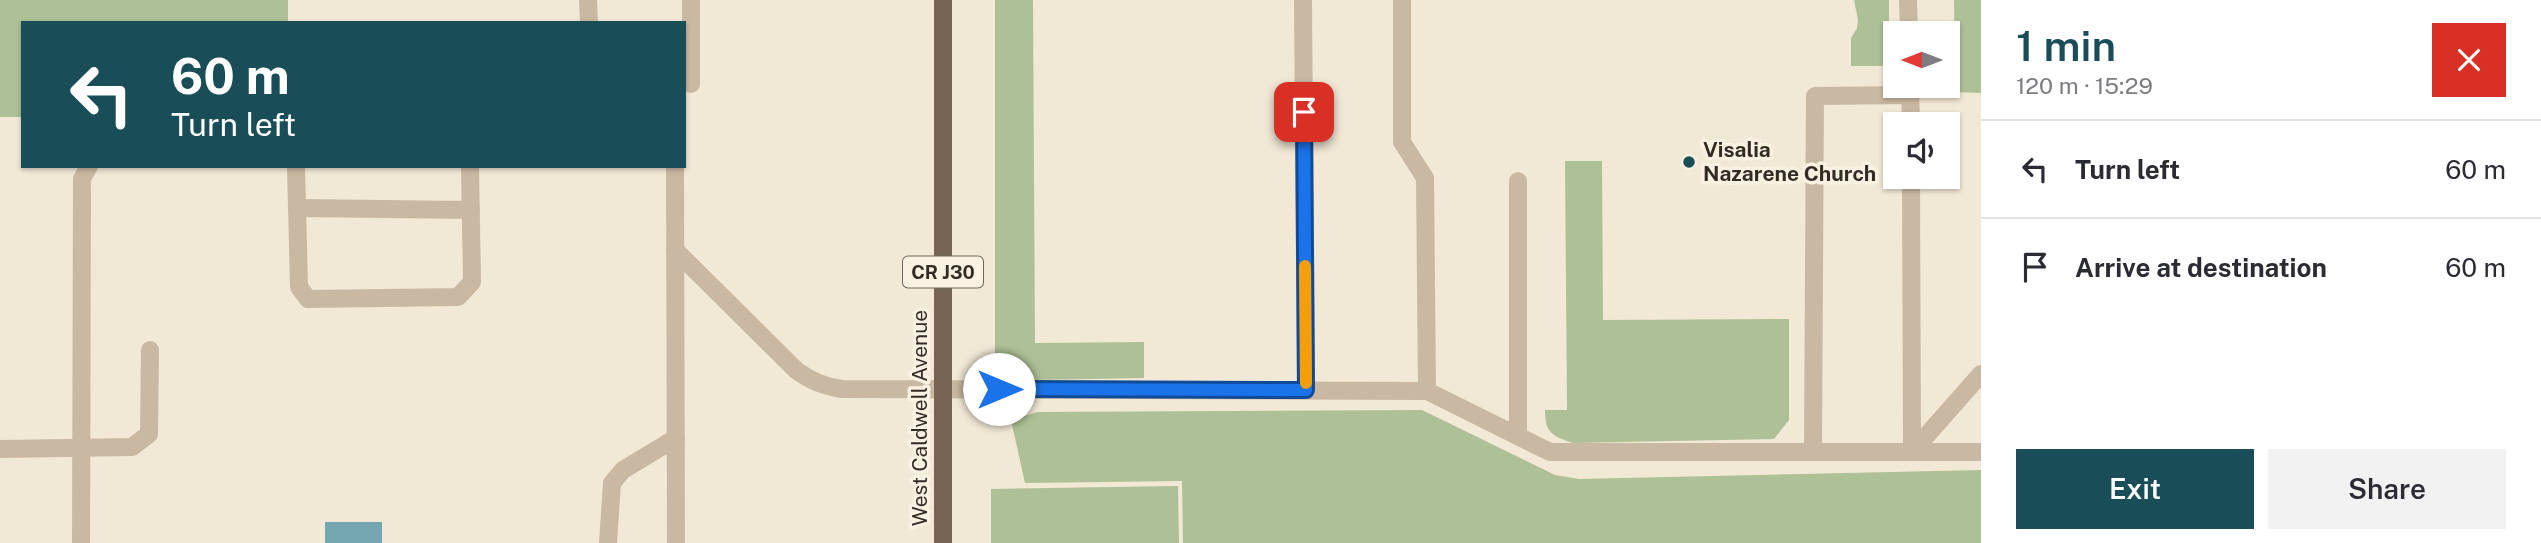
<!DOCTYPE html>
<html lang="en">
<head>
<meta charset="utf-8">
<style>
	body { margin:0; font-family:"Public Sans",sans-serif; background:#f2f2f3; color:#2b2b33; height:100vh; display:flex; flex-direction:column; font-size:26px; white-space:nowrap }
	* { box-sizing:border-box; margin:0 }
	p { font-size:23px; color:#7c7c81 }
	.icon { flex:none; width:38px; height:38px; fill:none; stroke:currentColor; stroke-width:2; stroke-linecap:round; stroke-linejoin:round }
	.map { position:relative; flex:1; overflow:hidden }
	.details { display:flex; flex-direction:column; background:#fff; width:560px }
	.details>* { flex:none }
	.banner { position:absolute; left:21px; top:21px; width:665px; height:147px; border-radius:0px; box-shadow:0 2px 5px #0004; background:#194d57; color:#fff; overflow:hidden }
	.needle { width:46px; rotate:270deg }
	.buttons { position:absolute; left:1883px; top:21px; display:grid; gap:14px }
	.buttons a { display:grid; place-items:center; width:77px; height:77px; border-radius:0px; background:#fff; box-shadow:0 2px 5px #0004; font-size:35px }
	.pin { position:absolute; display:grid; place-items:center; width:60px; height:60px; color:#fff; margin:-30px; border-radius:14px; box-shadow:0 4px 10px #0006 }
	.me { position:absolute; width:77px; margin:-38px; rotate:90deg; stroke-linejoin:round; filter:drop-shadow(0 0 5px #0008) }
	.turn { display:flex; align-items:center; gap:24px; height:147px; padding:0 35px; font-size:32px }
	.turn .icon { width:91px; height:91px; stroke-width:2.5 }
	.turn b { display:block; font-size:49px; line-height:60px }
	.round { display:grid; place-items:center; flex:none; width:74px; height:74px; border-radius:0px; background:#f2f2f3 }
	.head { display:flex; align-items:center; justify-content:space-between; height:119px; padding:0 35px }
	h1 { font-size:42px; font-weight:600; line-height:52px; color:#194d57 }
	.cta { display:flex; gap:14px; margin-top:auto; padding:14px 35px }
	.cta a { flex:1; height:80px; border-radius:0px; background:#194d57; color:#fff; font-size:28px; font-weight:600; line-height:80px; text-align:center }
	.cta a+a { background:#f2f2f3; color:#2b2b33 }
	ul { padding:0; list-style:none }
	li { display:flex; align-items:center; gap:21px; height:98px; padding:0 35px; border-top:2px solid #e1e1e2 }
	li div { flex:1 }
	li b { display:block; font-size:26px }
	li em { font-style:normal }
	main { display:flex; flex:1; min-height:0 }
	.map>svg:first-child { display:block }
</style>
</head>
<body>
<main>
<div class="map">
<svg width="1981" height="543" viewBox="0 0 1981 543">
	<rect width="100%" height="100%" fill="#f2e8d6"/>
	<g fill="#aec196">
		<polygon points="0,0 288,0 288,23 23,23 23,117 0,117"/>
		<polygon points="995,0 1033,0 1035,343 1144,342 1144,378 1037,380 995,371"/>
		<polygon points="1854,0 1889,0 1889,66 1851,66 1851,38 1857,28 1858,20"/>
		<polygon points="1954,0 1981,0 1981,93 1955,92"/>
		<path d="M1565,161H1602L1603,320L1789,319V420L1774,439L1573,443C1552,436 1545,433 1545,410H1567Z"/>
		<polygon points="1422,410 1555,475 1579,479 1981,470 1981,543 1183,543 1182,481 1025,483 1011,420 1038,412"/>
		<polygon points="1178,486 1179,543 991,543 991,489"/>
	</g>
	<rect fill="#74a7b0" x="325" y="522" width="57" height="21"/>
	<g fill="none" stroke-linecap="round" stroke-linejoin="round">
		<g stroke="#cab9a2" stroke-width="18">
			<polyline points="588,0 589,23"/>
			<polyline points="691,0 691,84"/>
			<polyline points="1303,0 1306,390"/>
			<polyline points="1402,0 1402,142 1425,178 1427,391 1550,452 1912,452 1981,374"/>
			<polyline points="1908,0 1909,33"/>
			<polyline points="1910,86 1911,124"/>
			<polyline points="296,166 299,287 308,299 458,297 472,282 470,166"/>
			<polyline points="675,166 676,543"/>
			<polyline points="1911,177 1912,452 1981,452"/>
			<polyline points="297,208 471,210"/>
			<path d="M675,250L796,370C811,381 823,386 842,389L1427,391"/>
			<polyline points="1518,435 1518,181"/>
			<polyline points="0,449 132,447 149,434 150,350"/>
			<polyline points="1813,452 1815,96 1911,95"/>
			<polyline points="81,543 82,179 89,166"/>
			<polyline points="608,543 612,483 623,470 676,438"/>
		</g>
		<polyline stroke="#776455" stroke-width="18" points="943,543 943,0"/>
	</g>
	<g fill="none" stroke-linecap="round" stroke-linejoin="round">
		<defs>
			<polyline id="route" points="999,389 1306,390 1304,112"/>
		</defs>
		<use href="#route" stroke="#114b97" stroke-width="18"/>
		<use href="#route" stroke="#1a73e8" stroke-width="12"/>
		<polyline stroke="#f59e0b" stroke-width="12" points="1305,266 1306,383"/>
	</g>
	<circle fill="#194d57" stroke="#faf1e2" stroke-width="2.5" cx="1689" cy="162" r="7"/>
	<g text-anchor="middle" stroke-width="7" stroke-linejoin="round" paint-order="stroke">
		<rect fill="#faf1e2" stroke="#6f665e" stroke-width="2" x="903" y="256.5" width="80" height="31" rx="5"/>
		<g font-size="19" font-weight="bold" fill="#342b25">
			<text x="943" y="279">CR J30</text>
		</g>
		<g font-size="21" font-weight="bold" fill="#342b25" stroke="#faf1e2" text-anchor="start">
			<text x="1703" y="157">Visalia<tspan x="1703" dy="24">Nazarene Church</tspan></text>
		</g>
		<g font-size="21" fill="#342b25" stroke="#faf1e2">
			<text transform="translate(920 418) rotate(-90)" y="7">West Caldwell Avenue</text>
		</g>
	</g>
</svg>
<div class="buttons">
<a><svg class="needle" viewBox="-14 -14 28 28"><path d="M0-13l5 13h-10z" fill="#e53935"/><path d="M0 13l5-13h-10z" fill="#7c7c81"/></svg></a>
<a><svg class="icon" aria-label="sound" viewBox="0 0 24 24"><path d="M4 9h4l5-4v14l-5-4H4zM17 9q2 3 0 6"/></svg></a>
</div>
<div class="pin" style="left:1304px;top:112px;background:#d93025"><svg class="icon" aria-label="arrive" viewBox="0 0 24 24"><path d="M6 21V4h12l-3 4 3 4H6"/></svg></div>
<svg class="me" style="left:999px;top:389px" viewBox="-20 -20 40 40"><circle r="19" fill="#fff"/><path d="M0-13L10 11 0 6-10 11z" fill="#1a73e8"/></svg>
<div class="banner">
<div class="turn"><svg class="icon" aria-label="left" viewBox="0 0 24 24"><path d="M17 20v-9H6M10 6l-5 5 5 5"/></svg><div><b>60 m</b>Turn left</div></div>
</div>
</div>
<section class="details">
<div class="head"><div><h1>1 min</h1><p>120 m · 15:29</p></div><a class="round" style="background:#d93025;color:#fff"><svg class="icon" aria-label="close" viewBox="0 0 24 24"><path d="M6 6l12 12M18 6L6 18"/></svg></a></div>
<ul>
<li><svg class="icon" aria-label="left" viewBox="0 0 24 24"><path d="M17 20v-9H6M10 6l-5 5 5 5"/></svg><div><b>Turn left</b></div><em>60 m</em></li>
<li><svg class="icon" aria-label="arrive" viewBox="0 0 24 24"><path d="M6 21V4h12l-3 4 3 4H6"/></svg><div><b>Arrive at destination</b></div><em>60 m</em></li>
</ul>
<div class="cta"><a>Exit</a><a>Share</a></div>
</section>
</main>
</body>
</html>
